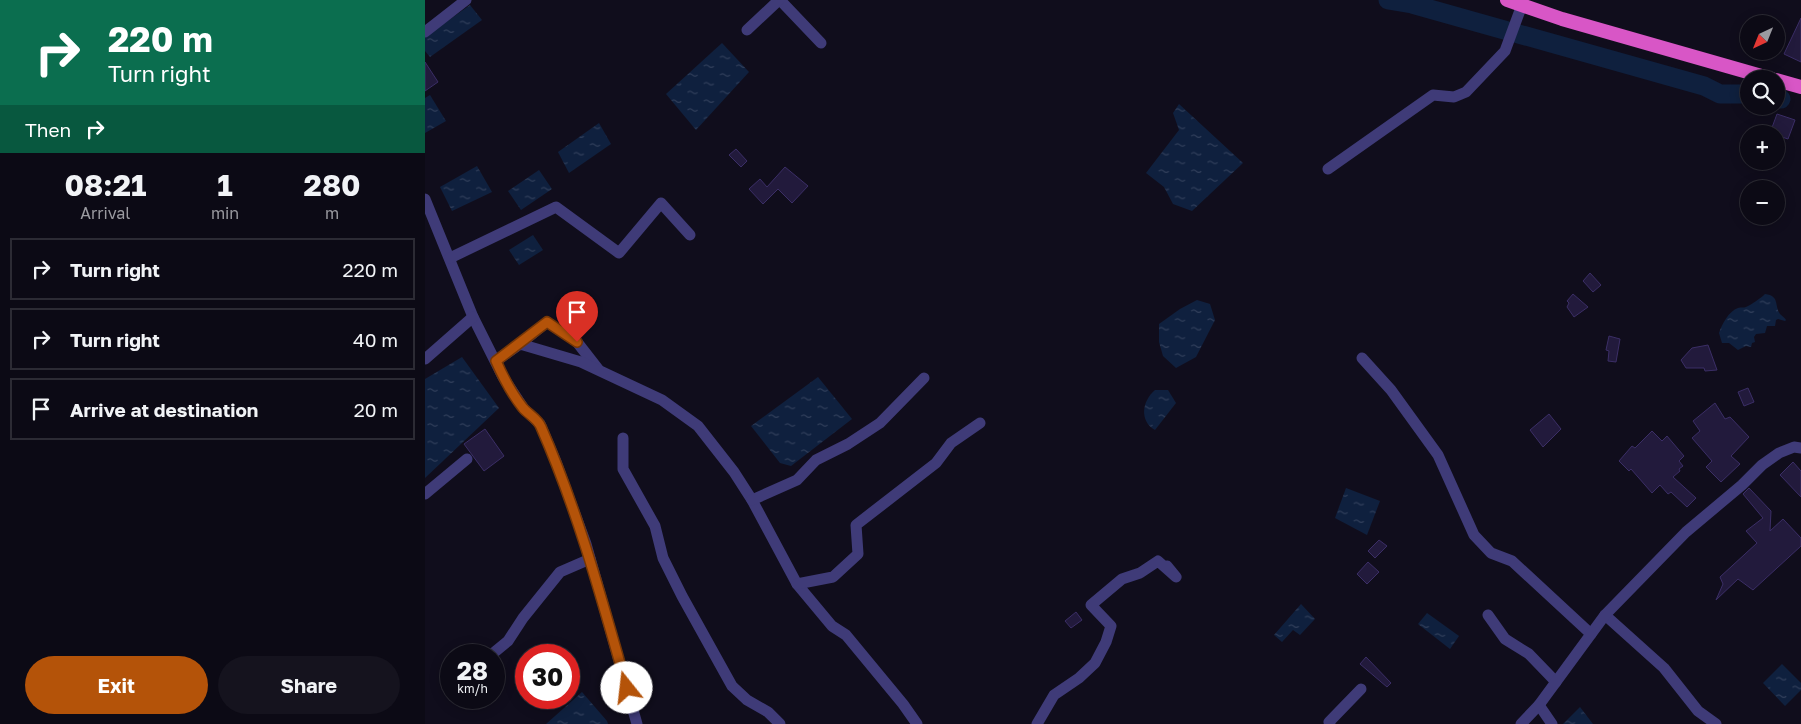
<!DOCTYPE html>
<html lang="en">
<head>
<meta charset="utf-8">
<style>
	body { margin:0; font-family:"Golos Text",sans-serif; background:#15131e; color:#f1f3f6; height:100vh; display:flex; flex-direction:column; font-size:19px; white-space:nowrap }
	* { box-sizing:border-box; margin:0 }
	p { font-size:16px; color:#9a9aa0 }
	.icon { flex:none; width:28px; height:28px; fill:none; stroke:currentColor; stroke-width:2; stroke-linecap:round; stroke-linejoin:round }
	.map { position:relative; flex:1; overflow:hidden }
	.side { display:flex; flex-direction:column; background:#0c0a15; width:425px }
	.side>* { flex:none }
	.hud { background:#0b6e4f; color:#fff; overflow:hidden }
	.needle { width:32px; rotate:223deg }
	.fabs { position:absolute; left:1315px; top:15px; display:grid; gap:10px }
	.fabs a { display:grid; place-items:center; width:45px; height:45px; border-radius:50%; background:#0c0a15; box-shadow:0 2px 12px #0003,0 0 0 1px #2c2b34; font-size:25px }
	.speed { position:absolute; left:15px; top:644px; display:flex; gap:10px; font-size:25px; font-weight:700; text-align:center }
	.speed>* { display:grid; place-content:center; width:65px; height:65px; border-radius:50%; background:#0c0a15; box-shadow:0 2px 12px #0003,0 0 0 1px #2c2b34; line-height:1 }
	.speed small { font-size:12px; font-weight:400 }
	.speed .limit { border:8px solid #d22; background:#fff; color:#111 }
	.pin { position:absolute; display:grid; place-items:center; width:42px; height:42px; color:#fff; margin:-51px -21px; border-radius:50% 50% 50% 0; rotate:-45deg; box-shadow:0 0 5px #0007 }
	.pin .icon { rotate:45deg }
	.me { position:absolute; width:55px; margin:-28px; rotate:344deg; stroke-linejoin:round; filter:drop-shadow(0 0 4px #0008) }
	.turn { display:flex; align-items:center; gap:18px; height:105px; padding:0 25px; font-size:22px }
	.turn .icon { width:65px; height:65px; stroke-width:2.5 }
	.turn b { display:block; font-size:35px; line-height:42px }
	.then { display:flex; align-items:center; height:48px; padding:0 25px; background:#0003; gap:10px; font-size:19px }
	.eta { display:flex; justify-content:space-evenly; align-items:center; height:85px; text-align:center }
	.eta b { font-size:30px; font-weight:700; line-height:35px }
	.action { display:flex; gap:10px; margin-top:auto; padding:10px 25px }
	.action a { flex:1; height:58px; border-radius:30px; background:#b45309; color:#fff; font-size:20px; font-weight:700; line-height:58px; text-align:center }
	.action a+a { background:#15131e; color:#f1f3f6 }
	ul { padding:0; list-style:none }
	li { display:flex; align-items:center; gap:15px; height:62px; margin:0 10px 8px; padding:0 15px; border:2px solid #2c2b34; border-radius:0px }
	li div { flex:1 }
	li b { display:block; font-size:19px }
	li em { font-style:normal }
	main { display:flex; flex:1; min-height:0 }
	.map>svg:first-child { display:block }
</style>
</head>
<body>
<main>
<section class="side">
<div class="hud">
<div class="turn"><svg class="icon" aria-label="right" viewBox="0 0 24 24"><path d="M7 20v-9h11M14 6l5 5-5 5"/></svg><div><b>220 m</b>Turn right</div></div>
<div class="then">Then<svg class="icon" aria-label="right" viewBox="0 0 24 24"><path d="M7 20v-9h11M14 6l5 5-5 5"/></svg></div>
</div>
<div class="eta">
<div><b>08:21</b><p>Arrival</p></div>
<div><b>1</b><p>min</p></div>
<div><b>280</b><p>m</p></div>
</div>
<ul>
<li><svg class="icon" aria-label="right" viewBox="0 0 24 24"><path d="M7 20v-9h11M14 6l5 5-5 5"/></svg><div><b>Turn right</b></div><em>220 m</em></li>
<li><svg class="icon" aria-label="right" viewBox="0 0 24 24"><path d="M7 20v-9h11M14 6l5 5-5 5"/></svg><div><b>Turn right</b></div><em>40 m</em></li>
<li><svg class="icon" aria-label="arrive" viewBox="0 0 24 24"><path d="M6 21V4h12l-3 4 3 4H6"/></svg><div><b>Arrive at destination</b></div><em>20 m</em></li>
</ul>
<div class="action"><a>Exit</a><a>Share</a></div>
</section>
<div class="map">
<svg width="1376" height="724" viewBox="0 0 1376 724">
	<defs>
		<pattern id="water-ripples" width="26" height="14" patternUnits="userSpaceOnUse" patternTransform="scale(1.25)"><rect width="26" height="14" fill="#0f203e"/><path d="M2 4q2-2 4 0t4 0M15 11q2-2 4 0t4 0" fill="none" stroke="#313f5b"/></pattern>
	</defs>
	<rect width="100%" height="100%" fill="#100d1c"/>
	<g fill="url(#water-ripples)">
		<polygon points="45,5 57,20 5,57 0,51 0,37"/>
		<polygon points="297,43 324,72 271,130 241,94"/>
		<polygon points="5,95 21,121 0,133 0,98"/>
		<polygon points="754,104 818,163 767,211 748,204 739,187 721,173 754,130 748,113"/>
		<polygon points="174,123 186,144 144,173 133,152"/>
		<polygon points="52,166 67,192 27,211 15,187"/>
		<polygon points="114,170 127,189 96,210 83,191"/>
		<polygon points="108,235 118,250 94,265 84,250"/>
		<path d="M1340,294C1355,296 1349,305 1355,314C1357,316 1360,318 1361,320L1360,321L1353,319L1351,320L1350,326H1342L1340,333L1331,334L1329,337L1330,342L1327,343L1326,347L1321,346L1313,350L1304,343H1297L1294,333C1297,324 1304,311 1313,308C1316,307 1319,308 1321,307C1326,305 1336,298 1340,294Z"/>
		<polygon points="772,300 785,304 790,320 771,357 751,368 738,356 734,342 734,324 755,309"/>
		<polygon points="37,357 74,408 0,478 0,379"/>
		<polygon points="393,377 427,419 366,466 355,463 326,426"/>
		<path d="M730,390H743L751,403L730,430C714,421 717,401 730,390Z"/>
		<polygon points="921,488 955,501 942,535 910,518"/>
		<polygon points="876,604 890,619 875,635 868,630 857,642 849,635"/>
		<polygon points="1002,613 1034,636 1025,649 993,624"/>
		<polygon points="1357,664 1376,683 1376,690 1360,706 1338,683"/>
		<polygon points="157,692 182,721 183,724 121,724"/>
		<polygon points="1155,707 1168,724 1138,724"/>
	</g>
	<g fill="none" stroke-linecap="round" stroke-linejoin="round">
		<g stroke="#0f203e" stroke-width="19">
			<polyline points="963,0 987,4 1279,86 1295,94 1324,94"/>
			<polyline points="1351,98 1356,99"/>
		</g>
	</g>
	<g fill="#221a3c" stroke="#3b2e66">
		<polygon points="1376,18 1376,62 1359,54"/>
		<polygon points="0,62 13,82 0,91"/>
		<polygon points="1352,114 1370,120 1363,139 1345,133"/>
		<polygon points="311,149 322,161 316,167 304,155"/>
		<polygon points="360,167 383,186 367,203 353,189 338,204 324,189 335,179 342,187"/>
		<polygon points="1165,273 1176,285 1168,292 1158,281"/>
		<polygon points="1148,294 1163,307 1149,317 1142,307 1144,303 1142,301"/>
		<polygon points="1184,336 1195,339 1191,362 1183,361 1184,351 1181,350"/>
		<polygon points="1283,345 1292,370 1280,371 1279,368 1261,368 1256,360 1267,348"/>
		<polygon points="1323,388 1329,402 1319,406 1313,392"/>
		<polygon points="1290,403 1300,419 1305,417 1324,437 1306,456 1315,464 1296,482 1281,467 1287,461 1267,438 1275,431 1268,421"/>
		<polygon points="1124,414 1136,429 1118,447 1105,430"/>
		<polygon points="60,429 79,456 59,471 39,444"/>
		<polygon points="1227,431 1237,441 1242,436 1259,456 1254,461 1258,466 1254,469 1255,471 1248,477 1271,498 1262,507 1246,492 1243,494 1235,485 1227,493 1206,469 1204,471 1194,461 1207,446 1210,448"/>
		<polygon points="1368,462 1376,471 1376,497 1355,475"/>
		<polygon points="1324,488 1346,511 1345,531 1358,519 1376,538 1376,546 1328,590 1313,579 1291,600 1298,584 1295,577 1332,543 1321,531 1338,518 1318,494"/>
		<polygon points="954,540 962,546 950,558 943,551"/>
		<polygon points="943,562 954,572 942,584 932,574"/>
		<polygon points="651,612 657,620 646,628 640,621"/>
		<polygon points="941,657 966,683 962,687 935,664"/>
	</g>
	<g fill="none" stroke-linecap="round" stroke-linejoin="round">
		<g stroke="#3f3b78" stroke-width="11">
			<polyline points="355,0 396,43"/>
			<polyline points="322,30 354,0"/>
			<polyline points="0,32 41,0"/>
			<polyline points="903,169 1008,95 1029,97 1041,92 1080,51 1097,5"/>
			<polyline points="0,199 48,317 78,377 99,409 115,424 131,462 161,544 212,724"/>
			<polyline points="25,258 131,207 194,253 236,203 265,235"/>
			<polyline points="95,344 122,322 152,342 173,369"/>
			<polyline points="937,358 966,390 1013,455 1049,535 1066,553 1087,561 1166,634"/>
			<polyline points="0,359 48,317"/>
			<polyline points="71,361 95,344 156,362 237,400 273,426 309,472 327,500 372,584 407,626 421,635 478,704 492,724"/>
			<polyline points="198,438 198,469 230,526 238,558 257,596 307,686 322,700 343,712 355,724"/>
			<polyline points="0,494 42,459"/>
			<polyline points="327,500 372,480 391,460 423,444 455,423 499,378"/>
			<polyline points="372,584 408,577 433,554 431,525 511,463 526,443 555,423"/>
			<polyline points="1063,615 1080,639 1104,654 1131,682"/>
			<polyline points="1180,615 1239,668 1273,711 1291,724"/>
			<polyline points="66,655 83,641 98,618 135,572 165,559"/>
			<polyline points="1114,705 1127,724"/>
			<polyline points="612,724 629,695 654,678 670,663 681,642 686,626 666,605 697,579 715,573 733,561 751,577 742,566"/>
			<polyline points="905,724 904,722 936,689"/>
			<polyline points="1096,724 1114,705 1180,615 1261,532 1317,485 1337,465 1354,453 1369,447 1376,448"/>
		</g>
		<g stroke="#d856c6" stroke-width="14">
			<polyline points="1082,0 1137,19 1347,79"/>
			<polyline points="1351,80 1376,87"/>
		</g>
	</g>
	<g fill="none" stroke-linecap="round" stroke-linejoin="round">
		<defs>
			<path id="route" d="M152,342L122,322L71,361C78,377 87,394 98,408C103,414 113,419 116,427C153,511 177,600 202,688"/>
		</defs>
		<use href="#route" stroke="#753606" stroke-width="12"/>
		<use href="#route" stroke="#b45309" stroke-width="9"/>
	</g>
</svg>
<div class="fabs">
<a><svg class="needle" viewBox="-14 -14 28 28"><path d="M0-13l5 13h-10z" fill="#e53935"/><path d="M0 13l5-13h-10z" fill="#9a9aa0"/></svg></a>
<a><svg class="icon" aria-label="search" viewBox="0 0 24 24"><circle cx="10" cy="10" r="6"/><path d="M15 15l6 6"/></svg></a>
<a>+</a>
<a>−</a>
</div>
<div class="speed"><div>28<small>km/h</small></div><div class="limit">30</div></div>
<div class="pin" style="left:152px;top:342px;background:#d93025"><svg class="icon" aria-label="arrive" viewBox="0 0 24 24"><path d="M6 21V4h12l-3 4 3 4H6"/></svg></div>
<svg class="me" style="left:202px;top:688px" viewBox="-20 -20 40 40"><circle r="19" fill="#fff"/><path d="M0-13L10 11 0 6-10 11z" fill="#b45309"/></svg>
</div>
</main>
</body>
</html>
